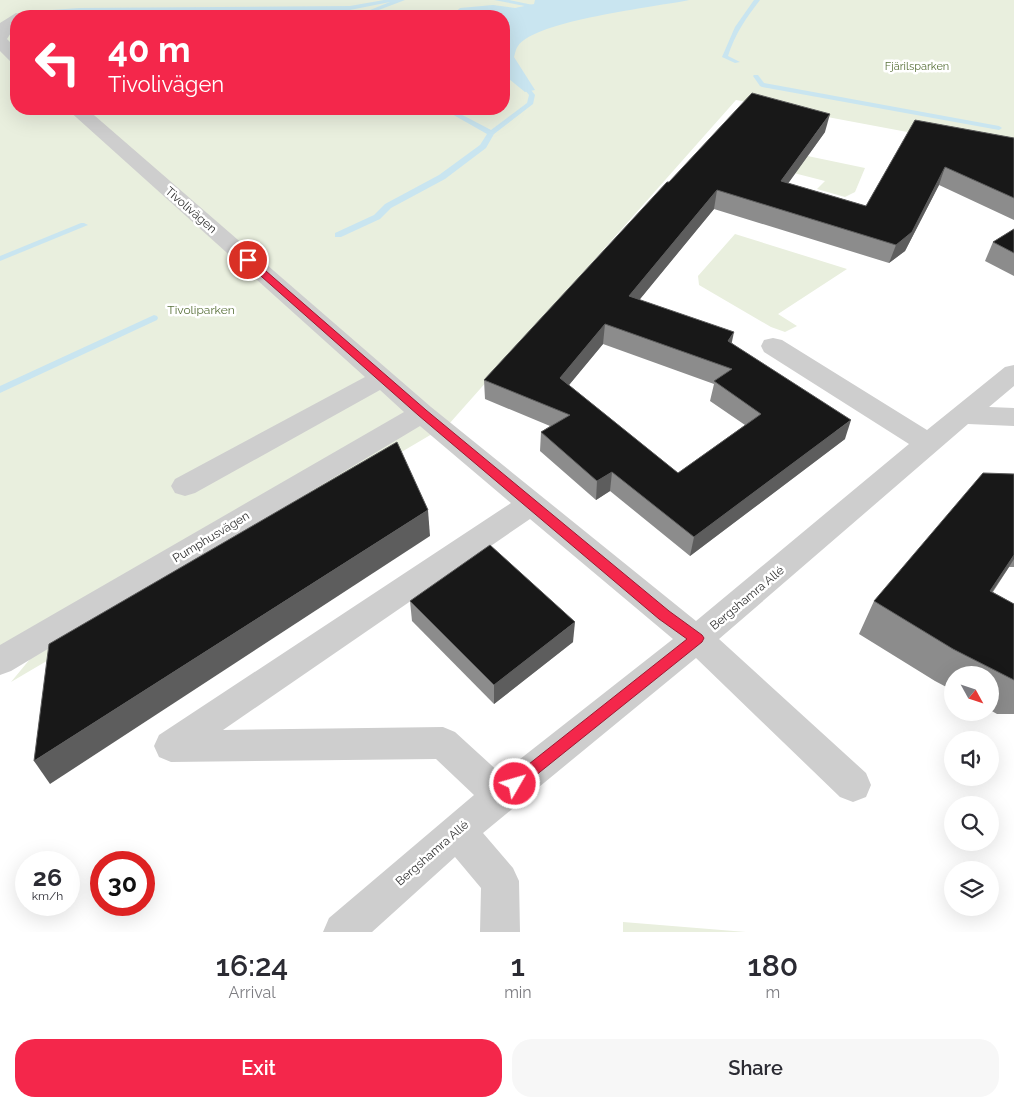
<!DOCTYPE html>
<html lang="en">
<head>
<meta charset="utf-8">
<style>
	body { margin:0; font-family:Raleway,sans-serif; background:#f7f7f7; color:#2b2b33; height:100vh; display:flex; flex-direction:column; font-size:19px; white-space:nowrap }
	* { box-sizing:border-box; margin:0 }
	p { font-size:16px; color:#7c7c81 }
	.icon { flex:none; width:28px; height:28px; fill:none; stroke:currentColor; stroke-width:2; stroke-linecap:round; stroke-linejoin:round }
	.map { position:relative; height:932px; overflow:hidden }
	.side { display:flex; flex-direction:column; background:#fff; flex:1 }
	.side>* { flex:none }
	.hud { position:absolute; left:10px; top:10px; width:500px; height:105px; border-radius:20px; box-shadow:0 5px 20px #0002; background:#f4274b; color:#fff; overflow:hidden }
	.needle { width:32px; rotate:130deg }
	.tools { position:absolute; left:944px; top:666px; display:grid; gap:10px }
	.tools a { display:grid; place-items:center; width:55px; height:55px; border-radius:50%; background:#fff; box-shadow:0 5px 20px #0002; font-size:25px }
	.speed { position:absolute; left:15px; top:851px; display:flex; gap:10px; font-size:25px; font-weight:700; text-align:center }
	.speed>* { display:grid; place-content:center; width:65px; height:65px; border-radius:50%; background:#fff; box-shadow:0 5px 20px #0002; line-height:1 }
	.speed small { font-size:12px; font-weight:400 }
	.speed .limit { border:8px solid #d22; background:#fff; color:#111 }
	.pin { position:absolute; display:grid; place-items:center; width:42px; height:42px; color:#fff; margin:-21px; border:2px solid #fff; border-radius:50%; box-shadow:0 1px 5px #0007 }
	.me { position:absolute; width:55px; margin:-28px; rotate:52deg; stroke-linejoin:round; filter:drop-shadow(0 0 4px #0008) }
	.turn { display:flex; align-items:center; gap:18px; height:105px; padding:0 15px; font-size:22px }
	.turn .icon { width:65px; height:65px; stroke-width:2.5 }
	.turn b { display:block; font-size:35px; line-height:42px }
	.eta { display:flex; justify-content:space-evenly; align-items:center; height:85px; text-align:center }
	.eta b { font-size:30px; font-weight:600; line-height:35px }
	.action { display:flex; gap:10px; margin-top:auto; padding:10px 15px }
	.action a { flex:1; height:58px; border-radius:20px; background:#f4274b; color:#fff; font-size:20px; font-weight:600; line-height:58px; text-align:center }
	.action a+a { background:#f7f7f7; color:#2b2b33 }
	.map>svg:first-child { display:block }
</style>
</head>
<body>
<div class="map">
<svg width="1014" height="932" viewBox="0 0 1014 932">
	<rect width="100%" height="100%" fill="#fff"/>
	<g fill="#e9efde" fill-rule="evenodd">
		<path d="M0,0H1014V152L736,100L449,424L11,682L54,630L0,661ZM16,16H504V109H16Z"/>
		<polygon points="798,154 865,168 855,192 845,197 817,189 825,181 782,170"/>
		<polygon points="735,234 847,269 778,314 797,326 785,332 771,327 699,285 698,276"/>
		<polygon points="623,922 746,932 623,932"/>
	</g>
	<path fill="#c9e5f0" d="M535,0H689C656,7 536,20 518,46C516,48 515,54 514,57L535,90L525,92L504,75V16H451L460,8L493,5L515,8L534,4Z"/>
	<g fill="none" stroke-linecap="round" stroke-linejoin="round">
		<g fill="#c9e5f0" fill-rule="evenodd">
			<polygon points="384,0 405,0 363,16 355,16 390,2 350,10 79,12 52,14 49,12 52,10 79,8 350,6"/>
			<polygon points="494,0 509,0 533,5 530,7"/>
			<path d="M754,0H760C746,18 735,34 728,56L740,62L735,63L722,57L735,27Z"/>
			<polygon points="754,75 758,75 764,83 999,126 1002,128 999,130 762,87 760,86 753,76"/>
			<polygon points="519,80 523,80 535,95 533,104 494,134 486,148 445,179 391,208 380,219 341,237 335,237 335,233 374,215 385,204 439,175 480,145 487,134 443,109 451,109 491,130 527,103 529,95 518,81"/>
			<polygon points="81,223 84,223 88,225 0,261 0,256"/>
			<polygon points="154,315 157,316 158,318 157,320 0,393 0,386"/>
		</g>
		<g fill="#cecece" fill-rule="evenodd">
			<polygon points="16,13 23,16 16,16 16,25 7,39 16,48 16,62 10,61 0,51 0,23"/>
			<path d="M67,109H87L431,407L696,621L909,444L764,352L761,346L764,340L773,338L782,340L927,430L1005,367L1014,365V386L989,407L1014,408V426L968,424L719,639L866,773L871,785L866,797L853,802L840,797L696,658L483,833L513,868L519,881L520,932H480L481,888L455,857L372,932H323L329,918L474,795L436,759L171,762L159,757L154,746L159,735L511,503L420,426L11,671L0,675V645L404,412L380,390L195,493L185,496L175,493L171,486L175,479L365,377ZM530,519L673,639L501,774L455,732L443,727L223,730Z"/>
		</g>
	</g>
	<g fill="#8c8c8c" fill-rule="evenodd">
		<path d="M915,120L1014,138V220L939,185L905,251L889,263L714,209L639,300L732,343L845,439L690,556L610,491L596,500L540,451L541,432L550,426L485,399L484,380L669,182L825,132L788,183L866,206ZM603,344L714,384L710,401L745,425L678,473L569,385Z"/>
		<polygon points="1014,229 1014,276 985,261 993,242"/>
		<polygon points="1014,474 1014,567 1009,567 993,592 1014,604 1014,714 997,714 990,710 990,675 952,675 952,690 935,681 859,634 874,601"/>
		<polygon points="410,601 573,642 494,704 412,621"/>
	</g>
	<g fill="#5d5d5d">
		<polygon points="830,114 825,132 777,199 781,181"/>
		<polygon points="945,167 939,185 905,251 889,263 896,245"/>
		<polygon points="717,190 714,209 627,315 629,296"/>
		<polygon points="605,324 603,344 559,397 560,378"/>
		<polygon points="734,332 730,351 728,341"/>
		<polygon points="851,420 845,439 690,556 694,537"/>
		<polygon points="612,472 610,491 596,500 597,481"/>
		<polygon points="428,510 430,536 50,784 34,761"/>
		<polygon points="1014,555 1014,559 1009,567 971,623 990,591"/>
		<polygon points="575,622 573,642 494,704 494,685"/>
	</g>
	<g fill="#181818" stroke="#5d5d5d" fill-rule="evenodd">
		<path d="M752,93L830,114L781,181L866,206L915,120L1014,138V198L945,167L912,232L896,245L717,190L629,296L734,332L728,341L851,420L694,537L612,472L597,481L541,432L570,415L484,380L667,182H669ZM605,324L732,369L714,381L761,414L678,473L560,378Z"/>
		<polygon points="1014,229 1014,253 993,242"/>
		<polygon points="397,442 428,510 34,761 49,644"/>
		<polygon points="983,473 1014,474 1014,555 990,591 1014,604 1014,680 953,649 874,601"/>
		<polygon points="490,545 575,622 494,685 410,601"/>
	</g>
	<polygon fill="#f4274b" stroke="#9f1931" points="245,258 251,258 426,410 669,611 702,635 704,638 702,642 520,788 515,790 510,788 508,784 510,779 687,639 659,619 418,415 245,262"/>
	<g text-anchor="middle" stroke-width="5" stroke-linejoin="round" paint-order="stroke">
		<g font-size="11" fill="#59713a" stroke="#fff">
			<text x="917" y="70">Fjärilsparken</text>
		</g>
		<g font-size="12" fill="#313131" stroke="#fff">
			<text transform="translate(191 210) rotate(41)" y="4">Tivolivägen</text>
			<text transform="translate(211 537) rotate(-31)" y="4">Pumphusvägen</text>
			<text transform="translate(747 598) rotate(-40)" y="4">Bergshamra Allé</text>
			<text transform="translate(432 853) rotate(-41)" y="4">Bergshamra Allé</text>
		</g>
		<g font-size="12" fill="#59713a" stroke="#fff">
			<text x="201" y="314">Tivoliparken</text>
		</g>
	</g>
</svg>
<div class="tools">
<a><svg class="needle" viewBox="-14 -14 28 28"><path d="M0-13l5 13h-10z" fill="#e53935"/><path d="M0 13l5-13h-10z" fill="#7c7c81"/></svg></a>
<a><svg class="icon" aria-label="sound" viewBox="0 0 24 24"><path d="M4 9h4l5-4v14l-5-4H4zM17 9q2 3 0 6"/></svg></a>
<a><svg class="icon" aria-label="search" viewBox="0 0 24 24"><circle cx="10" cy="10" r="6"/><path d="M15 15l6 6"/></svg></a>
<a><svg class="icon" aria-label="layers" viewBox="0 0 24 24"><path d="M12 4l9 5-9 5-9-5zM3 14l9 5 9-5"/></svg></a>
</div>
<div class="speed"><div>26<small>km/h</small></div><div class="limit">30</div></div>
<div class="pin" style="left:248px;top:260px;background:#d93025"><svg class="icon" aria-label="arrive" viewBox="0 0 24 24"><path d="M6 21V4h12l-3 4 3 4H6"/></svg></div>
<svg class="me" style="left:515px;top:784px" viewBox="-20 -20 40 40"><circle r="17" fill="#f4274b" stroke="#fff" stroke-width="3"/><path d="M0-11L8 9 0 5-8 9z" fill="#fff"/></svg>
<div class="hud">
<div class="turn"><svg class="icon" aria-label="left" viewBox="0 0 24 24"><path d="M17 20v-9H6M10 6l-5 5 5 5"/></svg><div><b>40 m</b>Tivolivägen</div></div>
</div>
</div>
<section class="side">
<div class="eta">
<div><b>16:24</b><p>Arrival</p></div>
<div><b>1</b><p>min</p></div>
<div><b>180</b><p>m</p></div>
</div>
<div class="action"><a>Exit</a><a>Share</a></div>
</section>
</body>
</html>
